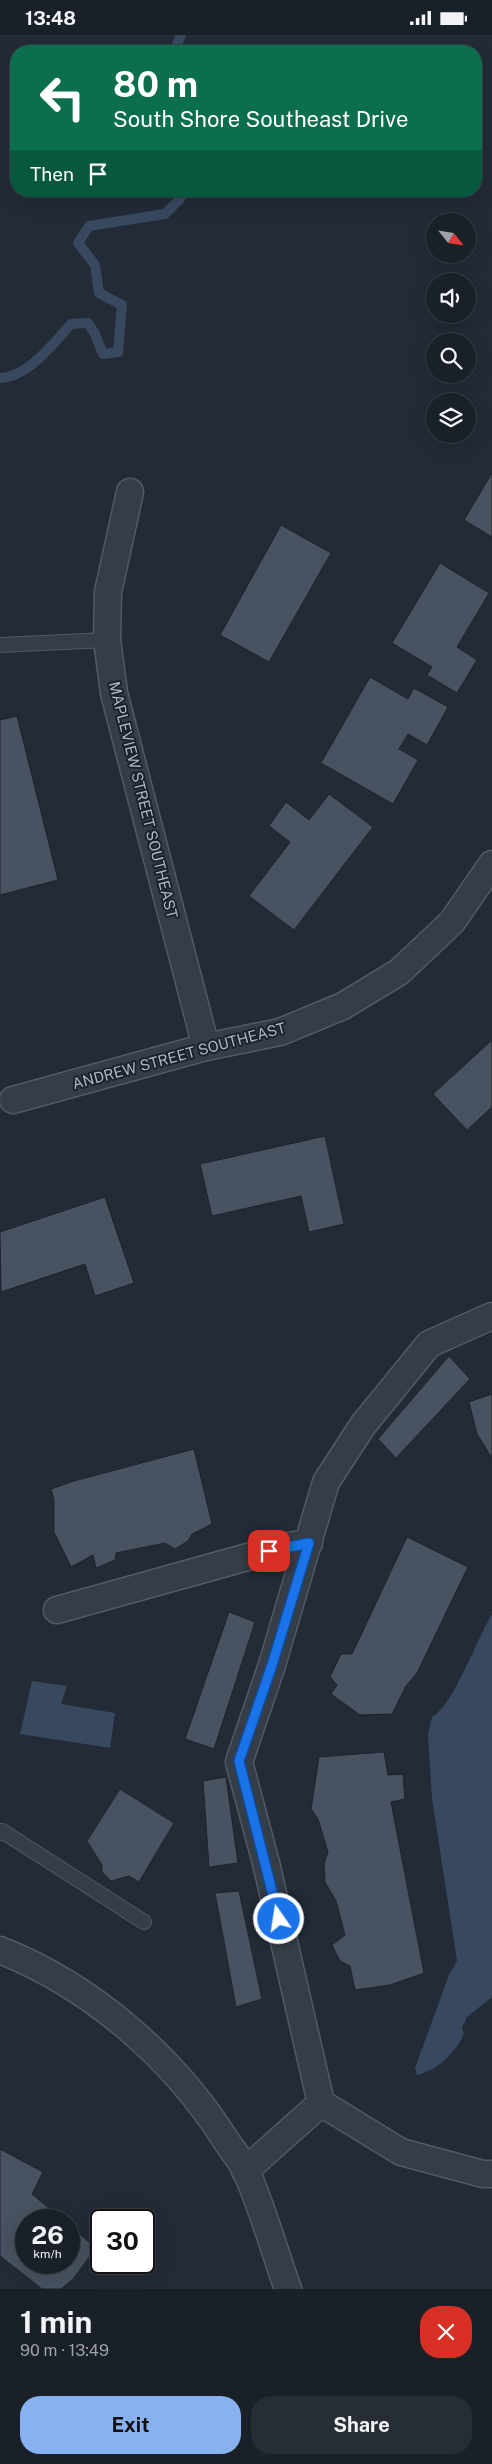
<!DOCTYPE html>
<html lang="en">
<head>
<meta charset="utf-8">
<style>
	body { margin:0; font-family:"Public Sans",sans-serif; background:#272d34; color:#f1f3f6; height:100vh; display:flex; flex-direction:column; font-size:19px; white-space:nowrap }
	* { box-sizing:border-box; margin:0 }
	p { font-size:16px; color:#9fa3a8 }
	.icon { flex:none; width:28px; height:28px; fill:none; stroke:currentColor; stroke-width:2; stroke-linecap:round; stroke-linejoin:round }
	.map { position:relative; height:2254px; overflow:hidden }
	.side { display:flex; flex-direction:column; background:#1a2028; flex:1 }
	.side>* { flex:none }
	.top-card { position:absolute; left:10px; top:10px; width:472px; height:152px; border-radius:20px; box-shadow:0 5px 20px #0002,0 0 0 1px #383e45; background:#0b6e4f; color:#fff; overflow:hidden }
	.needle { width:32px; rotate:120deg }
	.fabs { position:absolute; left:426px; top:178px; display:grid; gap:10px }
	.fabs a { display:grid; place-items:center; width:50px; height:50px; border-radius:50%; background:#1a2028; box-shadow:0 5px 20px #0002,0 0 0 1px #383e45; font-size:25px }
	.speed { position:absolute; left:15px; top:2174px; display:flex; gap:10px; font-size:25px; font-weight:700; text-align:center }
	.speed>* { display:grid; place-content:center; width:65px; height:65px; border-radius:50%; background:#1a2028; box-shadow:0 5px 20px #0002,0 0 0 1px #383e45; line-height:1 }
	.speed small { font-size:12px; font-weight:400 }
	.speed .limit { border:2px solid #111; border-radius:8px; background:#fff; color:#111 }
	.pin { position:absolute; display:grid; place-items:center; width:42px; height:42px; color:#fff; margin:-21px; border-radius:10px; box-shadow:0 2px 8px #0006 }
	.me { position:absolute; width:55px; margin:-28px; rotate:347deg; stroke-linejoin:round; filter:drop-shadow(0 0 4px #0008) }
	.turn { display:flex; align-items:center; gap:18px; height:105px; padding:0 20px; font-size:22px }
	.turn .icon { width:65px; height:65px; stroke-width:2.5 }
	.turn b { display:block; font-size:35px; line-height:42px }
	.then { display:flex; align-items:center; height:48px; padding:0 20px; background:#0003; gap:10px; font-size:19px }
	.round { display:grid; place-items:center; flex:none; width:52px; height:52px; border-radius:20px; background:#272d34 }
	.headline { display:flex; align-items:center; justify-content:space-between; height:85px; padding:0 20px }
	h1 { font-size:30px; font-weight:700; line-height:38px }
	.cta { display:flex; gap:10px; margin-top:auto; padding:10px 20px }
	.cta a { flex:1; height:58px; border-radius:20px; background:#88b1f0; color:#111; font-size:20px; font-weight:700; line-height:58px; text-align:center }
	.cta a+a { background:#272d34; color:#f1f3f6 }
	.status { display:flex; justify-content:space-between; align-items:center; height:35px; padding:0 25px; background:#1a2028; direction:ltr }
	.status svg { height:14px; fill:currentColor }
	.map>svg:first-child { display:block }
</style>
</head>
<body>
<div class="status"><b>13:48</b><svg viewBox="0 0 49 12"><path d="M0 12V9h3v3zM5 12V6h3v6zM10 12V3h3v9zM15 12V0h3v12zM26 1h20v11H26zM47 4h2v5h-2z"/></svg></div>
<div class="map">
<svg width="492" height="2254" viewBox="0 0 492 2254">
	<rect width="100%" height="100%" fill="#222b36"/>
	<g fill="#38485f">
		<path d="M492,1579V1962L467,1982L462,1993L464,1999C455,2018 438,2035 417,2040L415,2033L449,1940L457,1926L432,1764L428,1700L432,1682C454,1670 477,1603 492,1579Z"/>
		<polygon points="32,1646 67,1651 61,1669 115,1678 110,1713 20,1699"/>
	</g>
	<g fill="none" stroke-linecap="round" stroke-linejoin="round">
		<g stroke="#38485f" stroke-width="10">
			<polyline points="174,16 181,0"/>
			<path d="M0,343C28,342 53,309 71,289L88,288L95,299L103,319L118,317L122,270L99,258L95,230L78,208L89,191L165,179L180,164L182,156"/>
		</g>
	</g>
	<g fill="#485260" stroke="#1c242d">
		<polygon points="492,438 492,502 464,485"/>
		<polygon points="281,490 331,518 269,627 220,600"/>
		<polygon points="440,528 489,558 457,612 477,625 457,658 427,640 432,632 392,608"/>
		<polygon points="370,642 408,664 414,653 448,672 427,710 408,699 399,714 418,725 393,769 321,728"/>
		<polygon points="17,681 58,845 0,860 0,685"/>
		<polygon points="329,759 373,792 294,895 249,861 290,807 269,791 286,767 309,785"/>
		<polygon points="492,1005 492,1072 467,1095 433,1059"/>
		<polygon points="325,1101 344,1189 309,1197 301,1161 212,1181 200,1129"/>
		<polygon points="105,1162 134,1248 95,1261 85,1229 1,1257 0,1197"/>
		<polygon points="449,1321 470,1344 396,1423 378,1404"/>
		<polygon points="492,1359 492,1423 477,1399 469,1367"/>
		<polygon points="194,1414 212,1489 192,1499 188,1506 175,1514 165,1508 116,1518 115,1525 96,1533 93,1520 71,1532 54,1497 54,1465 51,1454 74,1446"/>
		<polygon points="407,1502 468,1532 417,1638 406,1651 392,1679 360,1680 331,1659 337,1650 330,1642 341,1619 352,1619"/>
		<polygon points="229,1577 255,1587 214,1714 185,1704"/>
		<polygon points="384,1717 388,1740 403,1739 405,1764 391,1767 424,1938 390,1950 355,1955 350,1931 340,1926 332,1910 345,1900 336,1866 325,1847 324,1829 328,1817 318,1784 311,1774 319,1722"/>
		<polygon points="226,1742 238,1828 209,1832 203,1746"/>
		<polygon points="120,1754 174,1788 139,1847 129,1841 111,1846 102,1837 102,1830 87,1806"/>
		<polygon points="239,1856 262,1964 236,1972 215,1858"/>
		<polygon points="0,2114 43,2137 32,2159 63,2185 26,2185 26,2228 69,2228 69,2190 96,2213 73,2244 61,2254 42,2254 0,2221"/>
	</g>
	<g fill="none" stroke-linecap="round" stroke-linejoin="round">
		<defs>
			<g id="service">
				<polyline points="0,610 107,605"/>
				<polyline points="0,1798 2,1796 144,1887"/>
			</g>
			<g id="minor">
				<polyline points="130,457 108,557 107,605 114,658 206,1012"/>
				<polyline points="13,1065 206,1012 280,997 343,971 399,937 452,887 492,829"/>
				<polyline points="57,1575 287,1511 309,1508"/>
				<path d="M0,1915C91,1951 173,2022 225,2104C232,2115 241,2125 246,2136C263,2174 274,2215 288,2254"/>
				<polyline points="321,2068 266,1828 239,1727 272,1630 326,1447 363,1390 429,1309 492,1281"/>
				<polyline points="321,2068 401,2117 483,2139 492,2139"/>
				<polyline points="245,2136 321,2068"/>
			</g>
		</defs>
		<use href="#service" stroke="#535a65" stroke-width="16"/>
		<use href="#minor" stroke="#535a65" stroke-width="29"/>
		<use href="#service" stroke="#353d47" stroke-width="14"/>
		<use href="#minor" stroke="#353d47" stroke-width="26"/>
	</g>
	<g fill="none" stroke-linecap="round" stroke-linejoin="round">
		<defs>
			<polyline id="route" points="269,1516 309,1508 272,1630 239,1726 279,1884"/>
		</defs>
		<use href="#route" stroke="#114b97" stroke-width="12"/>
		<use href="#route" stroke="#1a73e8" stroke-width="9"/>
	</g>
	<g text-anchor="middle" stroke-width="4" stroke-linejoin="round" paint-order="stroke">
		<g font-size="15" fill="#b0b7c3" stroke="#1b222b">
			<text transform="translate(143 765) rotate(76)" y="5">MAPLEVIEW STREET SOUTHEAST</text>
			<text transform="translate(179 1021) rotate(-15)" y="5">ANDREW STREET SOUTHEAST</text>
		</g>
	</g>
</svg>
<div class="fabs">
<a><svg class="needle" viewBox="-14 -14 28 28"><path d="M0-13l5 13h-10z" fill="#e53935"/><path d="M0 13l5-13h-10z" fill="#9fa3a8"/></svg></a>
<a><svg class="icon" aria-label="sound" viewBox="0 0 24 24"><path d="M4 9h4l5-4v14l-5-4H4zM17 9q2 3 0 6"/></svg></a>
<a><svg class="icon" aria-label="search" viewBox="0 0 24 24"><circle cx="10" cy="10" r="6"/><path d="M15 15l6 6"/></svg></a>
<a><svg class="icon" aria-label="layers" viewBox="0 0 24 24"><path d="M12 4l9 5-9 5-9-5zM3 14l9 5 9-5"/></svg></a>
</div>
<div class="speed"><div>26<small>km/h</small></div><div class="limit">30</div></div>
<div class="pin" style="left:269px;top:1516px;background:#d93025"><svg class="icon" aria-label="arrive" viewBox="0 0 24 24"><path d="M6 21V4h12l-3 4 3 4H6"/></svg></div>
<svg class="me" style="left:279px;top:1884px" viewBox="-20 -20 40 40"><circle r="17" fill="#1a73e8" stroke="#fff" stroke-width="3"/><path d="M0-11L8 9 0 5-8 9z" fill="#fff"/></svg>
<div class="top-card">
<div class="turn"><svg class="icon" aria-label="left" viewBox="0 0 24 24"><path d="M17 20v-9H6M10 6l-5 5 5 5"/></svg><div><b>80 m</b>South Shore Southeast Drive</div></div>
<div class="then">Then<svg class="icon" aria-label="arrive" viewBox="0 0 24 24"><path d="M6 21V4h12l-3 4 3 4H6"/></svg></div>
</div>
</div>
<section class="side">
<div class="headline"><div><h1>1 min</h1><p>90 m · 13:49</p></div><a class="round" style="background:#d93025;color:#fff"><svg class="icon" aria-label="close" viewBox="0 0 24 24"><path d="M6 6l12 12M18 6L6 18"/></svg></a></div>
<div class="cta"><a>Exit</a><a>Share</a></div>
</section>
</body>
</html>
